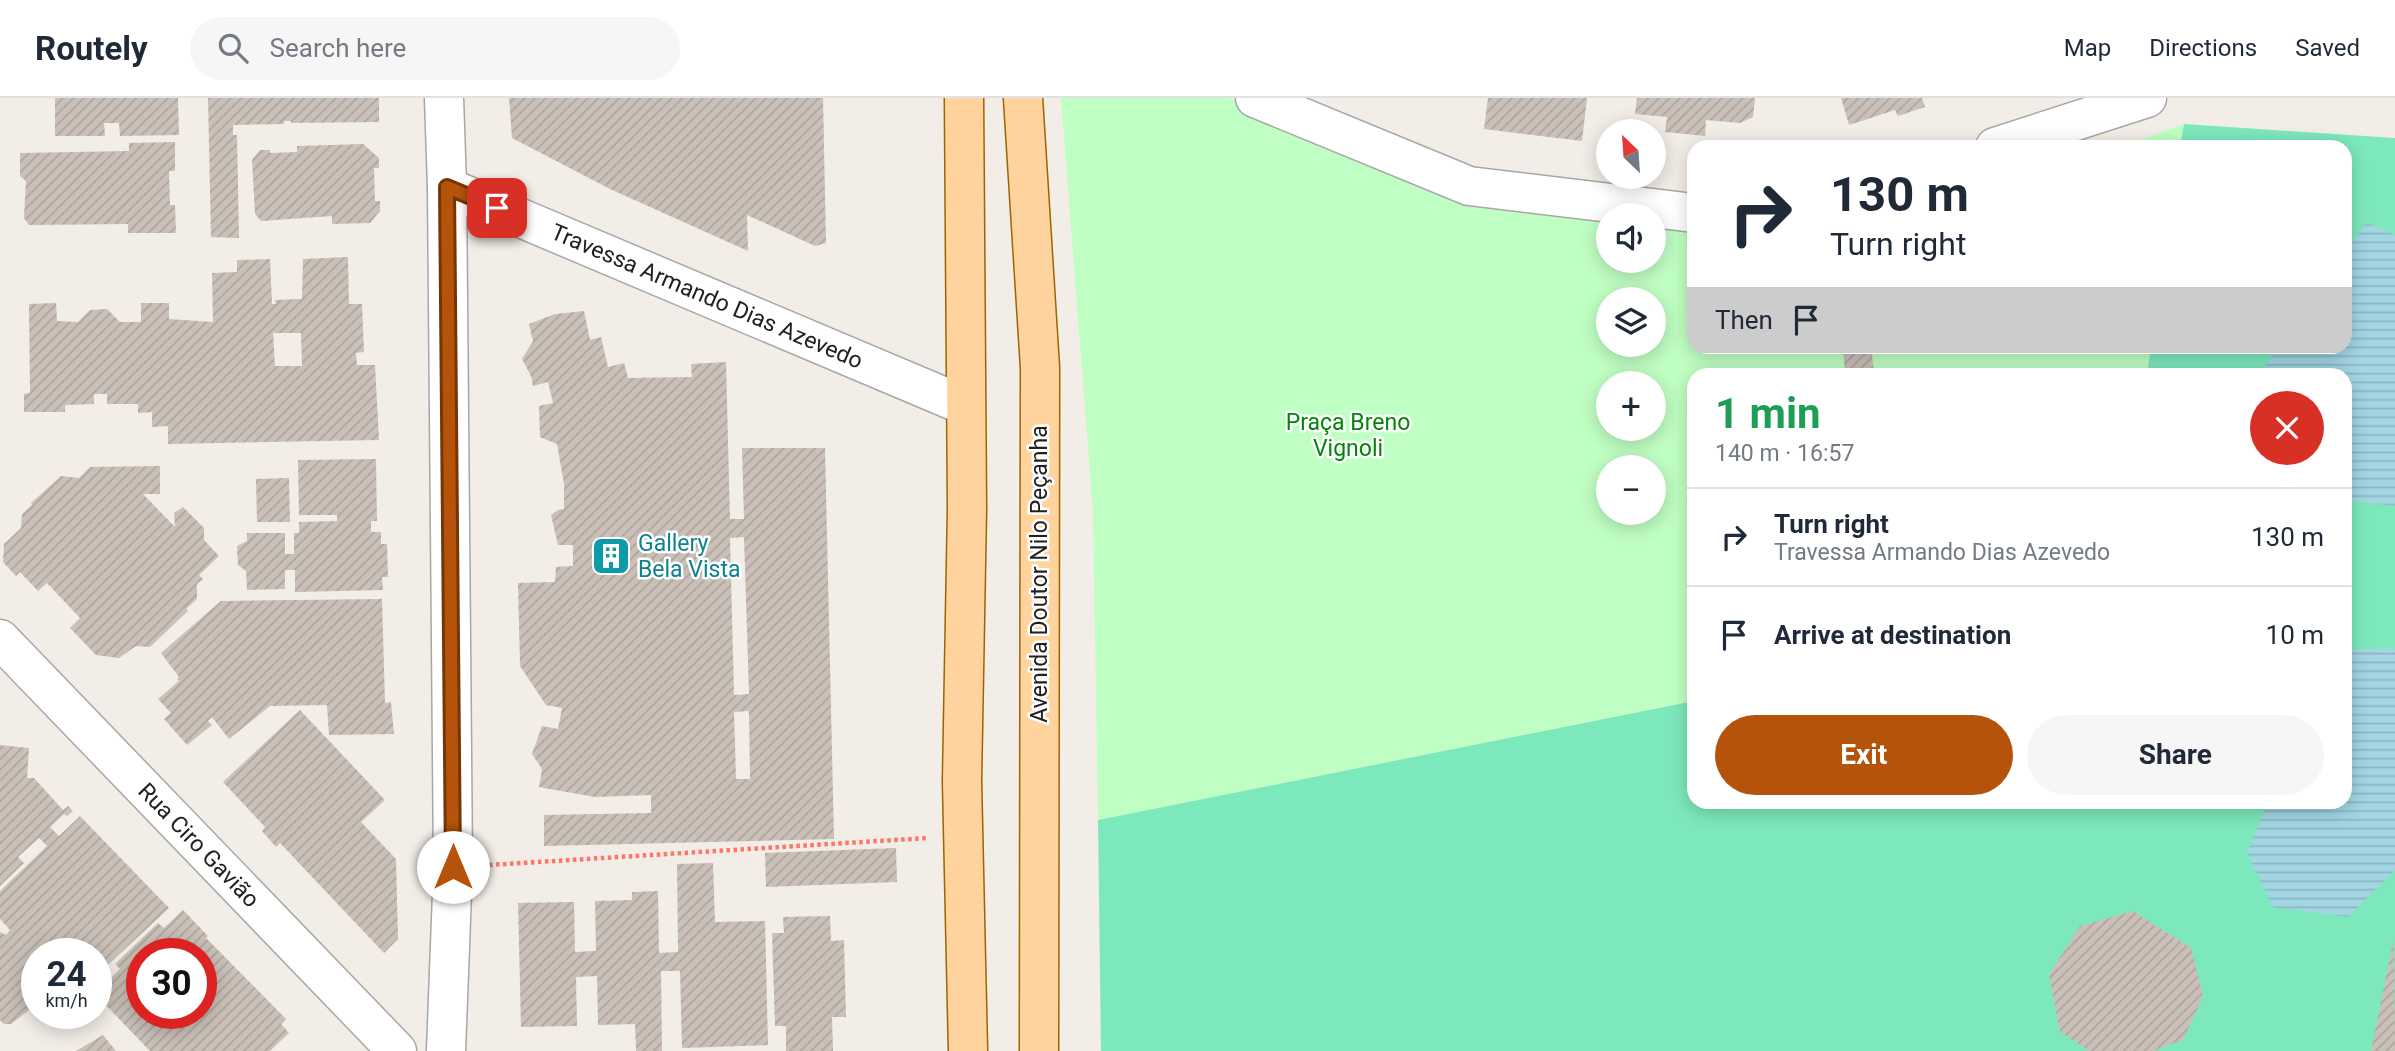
<!DOCTYPE html>
<html lang="en">
<head>
<meta charset="utf-8">
<style>
	body { margin:0; font-family:Roboto,sans-serif; background:#f6f6f7; color:#1f2937; height:100vh; display:flex; flex-direction:column; font-size:26px; white-space:nowrap }
	* { box-sizing:border-box; margin:0 }
	p { font-size:23px; color:#747a83 }
	.icon { flex:none; width:38px; height:38px; fill:none; stroke:currentColor; stroke-width:2; stroke-linecap:round; stroke-linejoin:round }
	.map { position:relative; flex:1; overflow:hidden }
	.sheet { position:absolute; left:1687px; top:270px; width:665px; height:441px; display:flex; flex-direction:column; background:#fff; border-radius:21px; box-shadow:0 4px 18px #0003 }
	.sheet>* { flex:none }
	.guide { position:absolute; left:1687px; top:42px; width:665px; height:214px; border-radius:21px; box-shadow:0 4px 18px #0003; background:#fff; color:#1f2937; overflow:hidden }
	.needle { width:46px; rotate:335deg }
	.fabs { position:absolute; left:1596px; top:21px; display:grid; gap:14px }
	.fabs a { display:grid; place-items:center; width:70px; height:70px; border-radius:50%; background:#fff; box-shadow:0 4px 18px #0003; font-size:35px }
	.speed { position:absolute; left:21px; top:840px; display:flex; gap:14px; font-size:35px; font-weight:700; text-align:center }
	.speed>* { display:grid; place-content:center; width:91px; height:91px; border-radius:50%; background:#fff; box-shadow:0 4px 18px #0003; line-height:1 }
	.speed small { font-size:18px; font-weight:400 }
	.speed .limit { border:10px solid #d22; background:#fff; color:#111 }
	.pin { position:absolute; display:grid; place-items:center; width:60px; height:60px; color:#fff; margin:-30px; border-radius:14px; box-shadow:0 4px 10px #0006 }
	.me { position:absolute; width:77px; margin:-38px; rotate:0deg; stroke-linejoin:round; filter:drop-shadow(0 0 5px #0008) }
	.turn { display:flex; align-items:center; gap:24px; height:147px; padding:0 28px; font-size:32px }
	.turn .icon { width:91px; height:91px; stroke-width:2.5 }
	.turn b { display:block; font-size:49px; line-height:60px }
	.then { display:flex; align-items:center; height:66px; padding:0 28px; background:#0003; gap:14px; font-size:26px }
	.round { display:grid; place-items:center; flex:none; width:74px; height:74px; border-radius:37px; background:#f6f6f7 }
	.overview { display:flex; align-items:center; justify-content:space-between; height:119px; padding:0 28px }
	h1 { font-size:42px; font-weight:700; line-height:52px; color:#1e9e55 }
	.cta { display:flex; gap:14px; margin-top:auto; padding:14px 28px }
	.cta a { flex:1; height:80px; border-radius:42px; background:#b45309; color:#fff; font-size:28px; font-weight:700; line-height:80px; text-align:center }
	.cta a+a { background:#f6f6f7; color:#1f2937 }
	ul { padding:0; list-style:none }
	li { display:flex; align-items:center; gap:21px; height:98px; padding:0 28px; border-top:2px solid #e0e1e3 }
	li div { flex:1 }
	li b { display:block; font-size:26px }
	li em { font-style:normal }
	header { display:flex; align-items:center; gap:42px; box-sizing:border-box; height:98px; padding:0 35px; background:#fff; border-bottom:2px solid #e0e1e3 }
	header strong { font-size:33px }
	nav { display:flex; gap:38px; margin-inline-start:auto; font-size:24px }
	.search { width:490px; height:63px; background:#f6f6f7; display:flex; align-items:center; gap:18px; box-sizing:border-box; padding:0 24px; border-radius:38px; color:#747a83; font-size:26px }
	.map>svg:first-child { display:block }
</style>
</head>
<body>
<header>
<strong>Routely</strong>
<div class="search"><svg class="icon" aria-label="search" viewBox="0 0 24 24"><circle cx="10" cy="10" r="6"/><path d="M15 15l6 6"/></svg>Search here</div>
<nav><a>Map</a><a>Directions</a><a>Saved</a></nav>
</header>
<div class="map">
<svg width="2395" height="953" viewBox="0 0 2395 953">
	<defs>
		<pattern id="water-rules" width="6" height="5" patternUnits="userSpaceOnUse" patternTransform="scale(1.75)"><rect width="6" height="5" fill="#a2d6e3"/><path d="M0 2.5h6" fill="none" stroke="#8bb7c2"/></pattern>
		<pattern id="building-hatch" width="6" height="6" patternUnits="userSpaceOnUse" patternTransform="scale(1.75)"><rect width="6" height="6" fill="#cac0b8"/><path d="M-1 1l2-2M0 6l6-6M5 7l2-2" fill="none" stroke="#ada59e"/></pattern>
	</defs>
	<rect width="100%" height="100%" fill="#f2ede6"/>
	<g fill="#c0ffc3" fill-rule="evenodd">
		<path d="M1061,0H1228L1498,110L1608,117V163H1654V120L1694,123V248L2151,249L2147,276H1694V603L1098,722L1093,414ZM1608,201H1654V247H1608ZM1608,285H1654V331H1608ZM1608,369H1654V415H1608Z"/>
		<polygon points="2184,26 2180,49 2119,49"/>
	</g>
	<polygon fill="#7de8bc" points="2184,26 2395,40 2395,953 1101,953 1098,722 1694,603 1694,704 2345,704 2345,276 2147,276 2151,249 2345,248 2345,49 2180,49"/>
	<g fill="url(#water-rules)">
		<polygon points="2366,124 2395,137 2395,408 2345,402 2345,276 2265,276 2265,268 2279,249 2345,248 2345,155"/>
		<polygon points="2392,550 2395,552 2395,772 2348,819 2273,809 2247,755 2268,704 2345,704 2345,552"/>
	</g>
	<g fill="url(#building-hatch)" fill-rule="evenodd">
		<polygon points="55,0 178,0 179,37 120,38 119,25 104,25 105,38 55,38"/>
		<polygon points="208,0 379,0 379,24 291,25 291,23 284,23 284,26 233,27 233,37 237,37 239,140 211,139"/>
		<polygon points="509,0 823,0 826,145 815,148 747,117 748,153 610,91 512,40"/>
		<polygon points="1488,0 1587,0 1582,43 1484,31"/>
		<polygon points="1637,0 1755,0 1753,19 1740,25 1706,22 1705,38 1665,34 1667,19 1635,16"/>
		<polygon points="1841,0 1922,0 1925,9 1898,18 1895,12 1849,27"/>
		<polygon points="175,44 175,73 169,73 170,107 175,107 176,135 128,135 128,126 29,127 24,120 26,83 20,78 20,55 129,53 129,45"/>
		<polygon points="363,46 379,60 379,70 374,70 375,103 380,103 380,113 370,125 332,126 332,118 261,123 255,116 252,62 260,52 270,52 270,55 297,54 297,48"/>
		<path d="M348,159L349,206H362L364,254L356,255L357,267H375L379,342L168,346V328L152,329V314L138,315V306H107V296H94V306L65,307V314H24V296L30,295L29,206L56,205L57,223L78,224L90,212L107,211L120,224H141V205H169V221L213,224L212,175L237,174V162L270,161L272,206H276L275,202L302,201L303,161ZM273,235H301L302,268H275Z"/>
		<path d="M584,213L590,242L601,239L608,269L624,265L628,280L692,279L691,266L726,264L730,421H744L742,350H825L834,741L544,748V717L651,715V697L595,699L539,689L542,671L532,656L542,628L558,631L562,610L546,607L520,568L518,485L555,484L556,469L573,468V447H558L551,417L558,412L564,411V386L557,346L540,339L539,308L553,305L548,284L533,288L531,278L522,261L533,243L529,226L555,216ZM744,439L749,596L734,597L730,440ZM749,613L750,681H736L734,614Z"/>
		<polygon points="1843,248 1888,248 1889,254 1872,256 1874,276 1845,276"/>
		<polygon points="376,361 377,423 371,423 371,434 381,434 381,446 387,446 388,479 382,479 383,492 295,494 295,472 285,472 285,491 247,492 246,473 238,467 237,448 247,443 247,435 285,435 285,456 294,456 294,435 299,435 299,424 337,423 337,417 299,417 298,362"/>
		<polygon points="160,368 160,396 143,396 175,429 174,415 183,409 204,430 204,442 219,458 199,477 203,481 197,486 197,501 186,511 188,513 150,549 136,548 119,560 96,557 70,530 80,520 47,485 38,493 20,474 16,478 3,464 4,446 21,430 22,416 32,407 31,405 61,378 79,380 90,369"/>
		<polygon points="289,380 290,424 257,424 256,381"/>
		<polygon points="382,501 385,605 391,604 394,636 329,637 327,607 270,608 229,641 212,619 208,623 212,627 187,647 164,621 171,615 158,601 179,583 177,581 179,579 161,555 221,503"/>
		<polygon points="300,612 385,702 361,724 396,761 398,841 384,855 280,745 276,749 262,733 265,729 223,684"/>
		<polygon points="0,647 29,650 27,680 34,680 63,712 68,708 73,713 67,718 64,716 50,729 59,738 80,718 169,810 96,878 96,856 37,856 37,906 11,926 4,926 0,922 0,834 6,837 10,832 0,821 0,793 47,748 39,740 18,759 24,765 0,788"/>
		<polygon points="896,750 897,784 766,789 765,755"/>
		<polygon points="713,765 715,824 765,823 768,947 682,950 680,873 661,873 662,953 636,953 635,926 598,927 597,878 576,879 577,928 521,929 518,805 574,804 575,854 596,853 595,803 632,802 632,794 658,793 659,855 678,854 677,766"/>
		<path d="M183,812L208,838L206,840L286,921L281,926L289,935L270,953H150L96,897V894L120,871L115,866L158,825L164,830ZM142,856H201V915H142Z"/>
		<polygon points="2133,813 2191,850 2203,898 2183,942 2153,953 2090,953 2060,934 2049,877 2080,828"/>
		<polygon points="830,818 831,843 844,842 846,919 832,919 833,953 786,953 786,928 775,928 772,835 784,835 783,819"/>
		<polygon points="2394,840 2395,953 2371,953"/>
		<polygon points="103,937 116,953 76,953"/>
	</g>
	<g fill="none" stroke-linecap="round" stroke-linejoin="round">
		<defs>
			<g id="minor">
				<polyline points="444,0 447,89 453,769 446,953"/>
				<polyline points="1255,0 1469,88 1694,115"/>
				<polyline points="1995,49 2147,0"/>
				<polyline points="447,89 966,308"/>
				<polyline points="0,541 397,953"/>
			</g>
			<g id="major">
				<polyline points="964,0 967,411 962,683 968,953"/>
				<polyline points="1023,0 1040,270 1039,953"/>
			</g>
		</defs>
		<use href="#minor" stroke="#a7a7a7" stroke-width="41"/>
		<use href="#major" stroke="#9d6500" stroke-width="41"/>
		<polyline stroke="#ff756a" stroke-width="4.5" stroke-dasharray="3.5 3.5" stroke-linecap="butt" points="489,767 927,740"/>
		<use href="#minor" stroke="#fff" stroke-width="38"/>
		<use href="#major" stroke="#ffd39e" stroke-width="38"/>
	</g>
	<g fill="none" stroke-linecap="round" stroke-linejoin="round">
		<defs>
			<polyline id="route" points="453,769 447,89 497,110"/>
		</defs>
		<use href="#route" stroke="#753606" stroke-width="18"/>
		<use href="#route" stroke="#b45309" stroke-width="12"/>
	</g>
	<defs>
		<symbol id="building-square" viewBox="-11 -11 22 22"><rect x="-9" y="-9" width="18" height="18" rx="4" fill="#0f9aa8" stroke="#fff"/><path d="M-4-6H4V6H1V3H-1V6H-4ZM-2.5-4.3h1.7v1.8h-1.7ZM.8-4.3h1.7v1.8H.8ZM-2.5-1h1.7V.8h-1.7ZM.8-1h1.7V.8H.8Z" fill="#fff"/></symbol>
	</defs>
	<g fill-rule="evenodd">
		<use href="#building-square" x="589" y="436" width="44" height="44"/>
	</g>
	<g text-anchor="middle" stroke-width="5" stroke-linejoin="round" paint-order="stroke">
		<g font-size="23" fill="#202020" stroke="#fff">
			<text transform="translate(707 198) rotate(23)" y="8">Travessa Armando Dias Azevedo</text>
			<text transform="translate(1039 476) rotate(-90)" y="8">Avenida Doutor Nilo Peçanha</text>
			<text transform="translate(199 747) rotate(46)" y="8">Rua Ciro Gavião</text>
		</g>
		<g font-size="23" fill="#018609" stroke="#fff">
			<text x="1348" y="332">Praça Breno<tspan x="1348" dy="26">Vignoli</tspan></text>
		</g>
		<g font-size="23" fill="#0d838f" stroke="#fff" text-anchor="start">
			<text x="638" y="453">Gallery<tspan x="638" dy="26">Bela Vista</tspan></text>
		</g>
	</g>
</svg>
<div class="fabs">
<a><svg class="needle" viewBox="-14 -14 28 28"><path d="M0-13l5 13h-10z" fill="#e53935"/><path d="M0 13l5-13h-10z" fill="#747a83"/></svg></a>
<a><svg class="icon" aria-label="sound" viewBox="0 0 24 24"><path d="M4 9h4l5-4v14l-5-4H4zM17 9q2 3 0 6"/></svg></a>
<a><svg class="icon" aria-label="layers" viewBox="0 0 24 24"><path d="M12 4l9 5-9 5-9-5zM3 14l9 5 9-5"/></svg></a>
<a>+</a>
<a>−</a>
</div>
<div class="speed"><div>24<small>km/h</small></div><div class="limit">30</div></div>
<div class="pin" style="left:497px;top:110px;background:#d93025"><svg class="icon" aria-label="arrive" viewBox="0 0 24 24"><path d="M6 21V4h12l-3 4 3 4H6"/></svg></div>
<svg class="me" style="left:453px;top:769px" viewBox="-20 -20 40 40"><circle r="19" fill="#fff"/><path d="M0-13L10 11 0 6-10 11z" fill="#b45309"/></svg>
<div class="guide">
<div class="turn"><svg class="icon" aria-label="right" viewBox="0 0 24 24"><path d="M7 20v-9h11M14 6l5 5-5 5"/></svg><div><b>130 m</b>Turn right</div></div>
<div class="then">Then<svg class="icon" aria-label="arrive" viewBox="0 0 24 24"><path d="M6 21V4h12l-3 4 3 4H6"/></svg></div>
</div>
<section class="sheet">
<div class="overview"><div><h1>1 min</h1><p>140 m · 16:57</p></div><a class="round" style="background:#d93025;color:#fff"><svg class="icon" aria-label="close" viewBox="0 0 24 24"><path d="M6 6l12 12M18 6L6 18"/></svg></a></div>
<ul>
<li><svg class="icon" aria-label="right" viewBox="0 0 24 24"><path d="M7 20v-9h11M14 6l5 5-5 5"/></svg><div><b>Turn right</b><p>Travessa Armando Dias Azevedo</p></div><em>130 m</em></li>
<li><svg class="icon" aria-label="arrive" viewBox="0 0 24 24"><path d="M6 21V4h12l-3 4 3 4H6"/></svg><div><b>Arrive at destination</b></div><em>10 m</em></li>
</ul>
<div class="cta"><a>Exit</a><a>Share</a></div>
</section>
</div>
</body>
</html>
